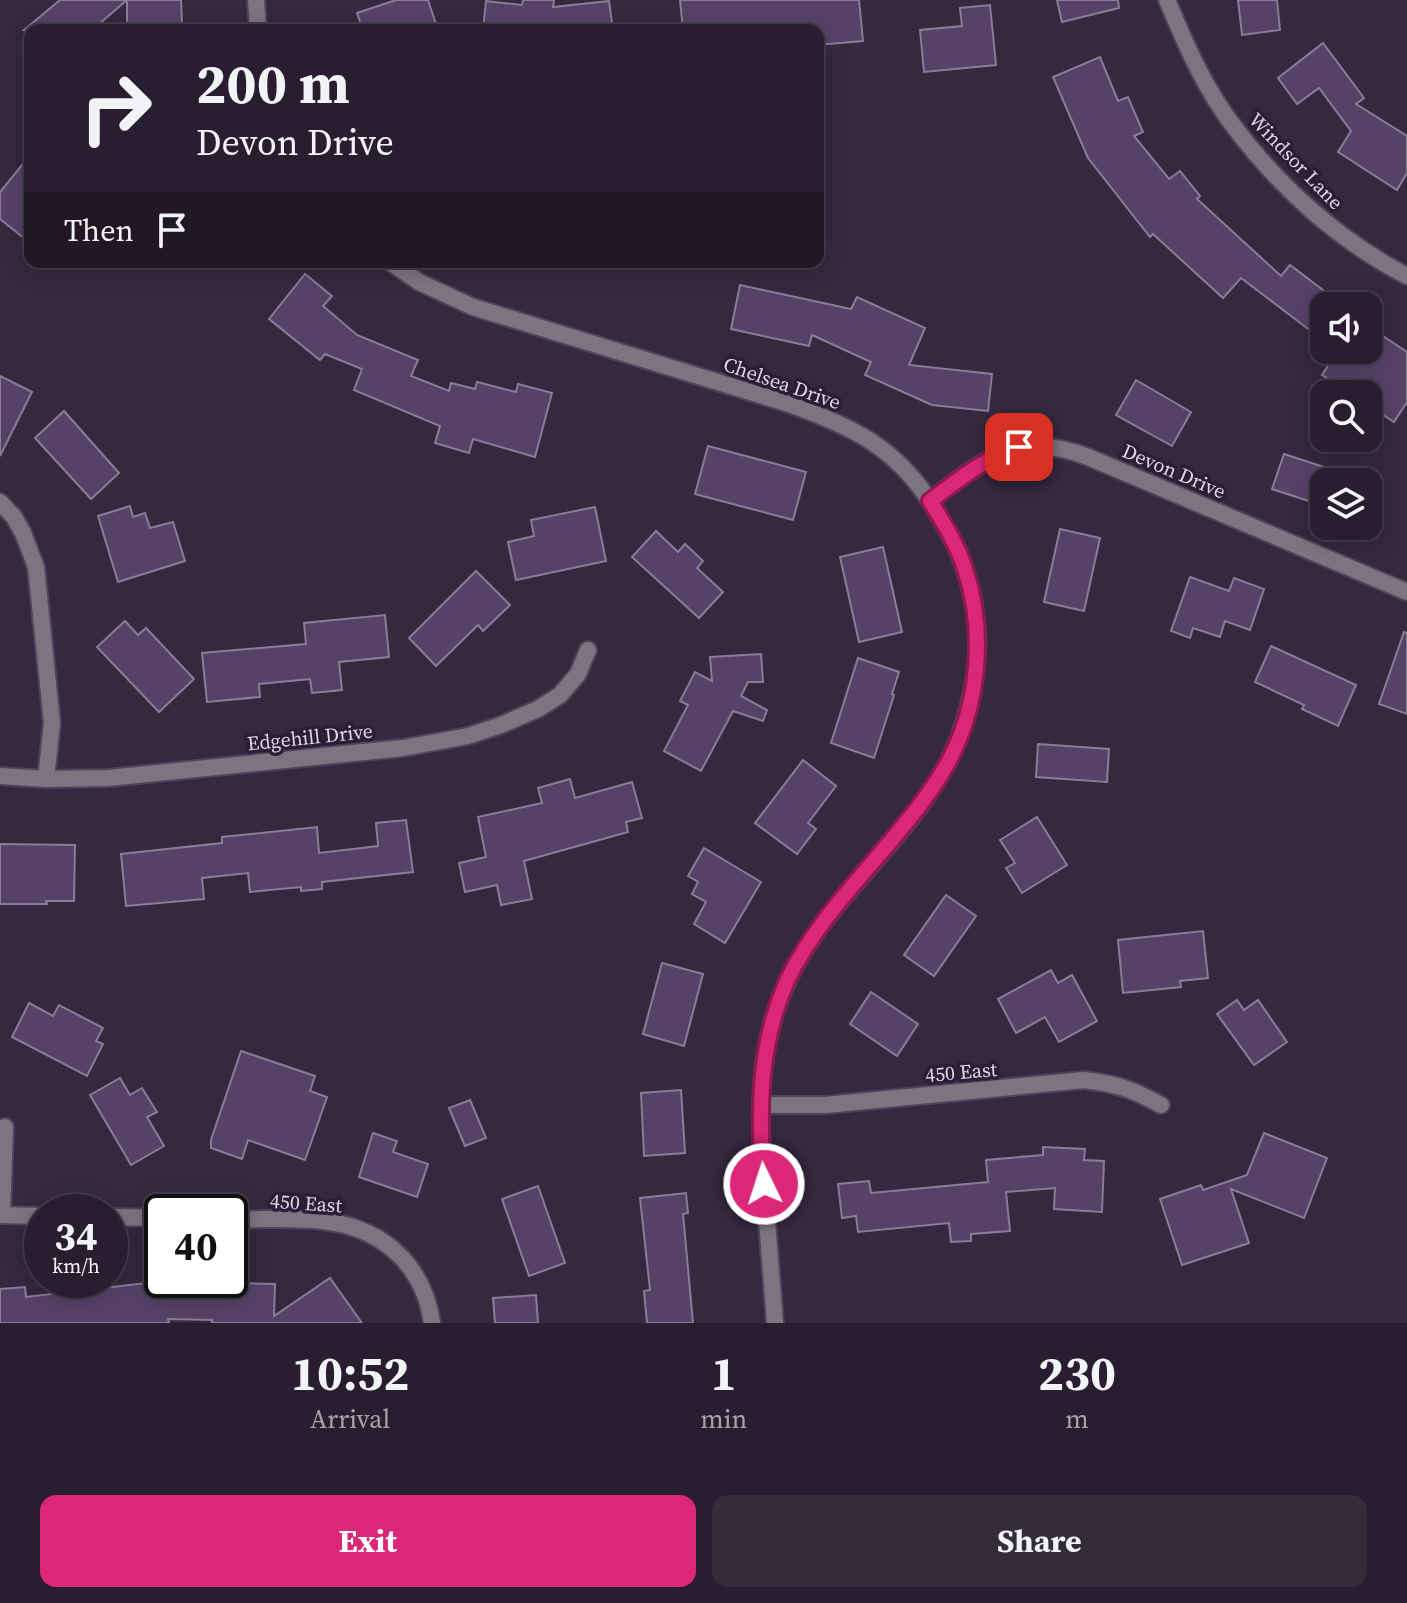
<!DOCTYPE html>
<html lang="en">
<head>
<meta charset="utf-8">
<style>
	body { margin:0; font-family:"Source Serif 4",serif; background:#342b3b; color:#f1f3f6; height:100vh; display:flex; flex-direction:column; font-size:30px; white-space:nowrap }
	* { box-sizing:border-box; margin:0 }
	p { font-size:26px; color:#a5a2aa }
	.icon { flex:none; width:44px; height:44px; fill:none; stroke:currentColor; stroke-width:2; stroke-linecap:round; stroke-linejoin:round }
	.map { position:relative; height:1323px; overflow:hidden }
	.panel { display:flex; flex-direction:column; background:#281e2f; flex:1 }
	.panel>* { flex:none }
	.guide { position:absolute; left:24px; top:24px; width:800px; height:244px; border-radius:16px; box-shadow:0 4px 20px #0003,0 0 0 2px #443c4b; background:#281e2f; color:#f1f3f6; overflow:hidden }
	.tools { position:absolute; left:1310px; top:292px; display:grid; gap:16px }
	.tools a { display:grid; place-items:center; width:72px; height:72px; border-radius:16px; background:#281e2f; box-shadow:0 4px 20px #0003,0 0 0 2px #443c4b; font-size:40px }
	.speed { position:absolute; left:24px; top:1194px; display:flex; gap:16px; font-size:40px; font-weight:700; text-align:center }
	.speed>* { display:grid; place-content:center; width:104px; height:104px; border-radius:50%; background:#281e2f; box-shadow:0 4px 20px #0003,0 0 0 2px #443c4b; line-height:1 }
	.speed small { font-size:20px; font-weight:400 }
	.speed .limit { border:4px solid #111; border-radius:12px; background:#fff; color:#111 }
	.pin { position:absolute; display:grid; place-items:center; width:68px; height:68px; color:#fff; margin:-34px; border-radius:16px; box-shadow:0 4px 12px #0006 }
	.me { position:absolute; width:88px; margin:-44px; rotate:356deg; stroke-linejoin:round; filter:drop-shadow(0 0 6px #0008) }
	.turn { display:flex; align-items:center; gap:28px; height:168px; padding:0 40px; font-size:36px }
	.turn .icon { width:104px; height:104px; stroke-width:2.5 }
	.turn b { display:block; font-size:56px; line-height:68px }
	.then { display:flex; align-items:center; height:76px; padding:0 40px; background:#0003; gap:16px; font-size:30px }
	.eta { display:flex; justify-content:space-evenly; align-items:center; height:136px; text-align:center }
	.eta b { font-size:48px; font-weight:700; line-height:56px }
	.action { display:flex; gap:16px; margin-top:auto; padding:16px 40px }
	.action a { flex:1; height:92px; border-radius:16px; background:#db2777; color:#fff; font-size:32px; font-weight:700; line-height:92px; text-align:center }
	.action a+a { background:#342b3b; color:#f1f3f6 }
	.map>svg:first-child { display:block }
</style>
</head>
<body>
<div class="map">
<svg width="1407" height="1323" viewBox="0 0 1407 1323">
	<rect width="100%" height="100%" fill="#35283f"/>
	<g fill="#564267" stroke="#8a7c97" stroke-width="2">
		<polygon points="60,0 181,0 182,24 127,24 127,0 92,30 24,30"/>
		<polygon points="396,0 428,0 438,30 363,30 357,13"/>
		<polygon points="523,0 554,0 553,7 609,1 613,30 483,30 486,1 522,5"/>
		<polygon points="680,0 859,0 863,41 818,45 818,30 683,30"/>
		<polygon points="1057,0 1118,0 1119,8 1062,22"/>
		<polygon points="1238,0 1277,0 1280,30 1242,35"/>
		<polygon points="990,5 996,65 924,72 920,30 962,26 960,8"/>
		<polygon points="1323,43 1364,98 1356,104 1407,136 1407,173 1397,190 1338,152 1351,131 1319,88 1297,104 1278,78"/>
		<polygon points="1100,57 1118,101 1128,97 1143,132 1134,136 1169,179 1180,171 1200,196 1197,199 1281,276 1290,265 1344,306 1324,306 1324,341 1241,278 1223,298 1153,234 1150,237 1088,158 1053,77"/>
		<polygon points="30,155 30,243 0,219 0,192"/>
		<polygon points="305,274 332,296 323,306 357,335 418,360 411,376 449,391 451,383 475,389 477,382 516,392 518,384 552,393 535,457 473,439 469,453 435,443 440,426 354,390 362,369 325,354 320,360 269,319"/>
		<polygon points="740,285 851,309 857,297 925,328 909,365 992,374 988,411 932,405 865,375 871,362 812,335 809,346 731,329"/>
		<polygon points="1368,326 1407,352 1407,402 1394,422 1368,405 1368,394 1351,394 1322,375 1338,350 1368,350"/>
		<polygon points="0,376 32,392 0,456"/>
		<polygon points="1136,380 1191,412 1172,446 1116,415"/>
		<polygon points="64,411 119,473 91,499 35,438"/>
		<polygon points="708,446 806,472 793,520 695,494"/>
		<polygon points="1284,454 1324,467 1324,506 1272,489"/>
		<polygon points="130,506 133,517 145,513 150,528 173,522 185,561 118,582 98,516"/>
		<polygon points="595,507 606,561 516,580 508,542 534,536 531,520"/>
		<polygon points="1060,529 1100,538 1084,611 1044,602"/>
		<polygon points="656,531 678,552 685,544 703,561 697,568 723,592 699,618 632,557"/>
		<polygon points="883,547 902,632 859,642 840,557"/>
		<polygon points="476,571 510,605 483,631 478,625 436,666 409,638"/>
		<polygon points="1190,577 1229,591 1234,578 1264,589 1250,630 1225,621 1220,637 1193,628 1190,638 1171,631"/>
		<polygon points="385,615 389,657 339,662 342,690 312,693 310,679 259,684 260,697 207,702 202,653 306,644 304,623"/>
		<polygon points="125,621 138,635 146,628 194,679 159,712 97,647"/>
		<polygon points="1404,632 1407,633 1407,714 1379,704"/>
		<polygon points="1271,646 1356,685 1338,726 1302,709 1304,705 1255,682"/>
		<polygon points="761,654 763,682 748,682 741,696 767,710 763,721 733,711 701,771 664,751 688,705 680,701 695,672 712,681 710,657"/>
		<polygon points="858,658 899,672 892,694 894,695 874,758 831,743"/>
		<polygon points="1038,744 1109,749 1107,782 1036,777"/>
		<polygon points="803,760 836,786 808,823 816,829 797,854 755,823"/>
		<polygon points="570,779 575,798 632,782 642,818 626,822 628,832 524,861 532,899 501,905 497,885 465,892 459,863 486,857 478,817 542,803 538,788"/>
		<polygon points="1037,817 1067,865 1022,893 1006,868 1015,863 1000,840"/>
		<polygon points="406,820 413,872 322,882 322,889 301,891 301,887 250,892 248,873 202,878 204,899 126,906 121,854 222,843 222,837 317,827 319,853 378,846 376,823"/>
		<polygon points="0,844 75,845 74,901 46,901 47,904 0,904"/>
		<polygon points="704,848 761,882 725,943 694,924 706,902 692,894 698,882 688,876"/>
		<polygon points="946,895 976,916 934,976 904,955"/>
		<polygon points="1203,931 1208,978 1180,981 1181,987 1123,993 1118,940"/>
		<polygon points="662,963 703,974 684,1046 643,1034"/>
		<polygon points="1051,970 1058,983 1072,975 1097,1021 1059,1042 1045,1017 1016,1033 998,999"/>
		<polygon points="871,992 918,1024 897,1056 850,1024"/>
		<polygon points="1237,1000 1244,1010 1258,1000 1287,1042 1254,1065 1217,1014"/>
		<polygon points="29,1003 53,1016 59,1005 103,1028 96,1041 103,1044 87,1076 12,1037"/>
		<polygon points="241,1051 315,1076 310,1091 327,1097 305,1160 248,1140 242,1159 211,1148 211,1140"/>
		<polygon points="120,1078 130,1095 142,1088 157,1112 147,1117 164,1146 131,1165 90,1095"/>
		<polygon points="681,1090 685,1153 644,1156 641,1093"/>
		<polygon points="470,1100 486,1138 465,1146 449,1108"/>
		<polygon points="373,1133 397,1141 393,1152 428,1164 417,1197 359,1177"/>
		<polygon points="1264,1133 1327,1158 1304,1218 1231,1189 1249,1243 1182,1265 1160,1199 1201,1185 1203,1190 1247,1175"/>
		<polygon points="1043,1147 1085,1149 1084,1160 1104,1161 1102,1212 1054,1209 1055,1188 1006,1192 1010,1231 971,1234 971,1241 951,1242 949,1223 858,1232 856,1216 842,1218 838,1184 869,1181 871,1193 988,1182 986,1160 1043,1155"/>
		<polygon points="538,1186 565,1263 529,1276 502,1199"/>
		<polygon points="686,1193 688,1213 683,1214 693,1323 647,1323 644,1291 650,1290 640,1198"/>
		<polygon points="330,1278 362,1323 212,1323 212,1320 168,1319 169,1323 0,1323 0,1289 25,1287 26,1297 164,1281 275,1284 274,1316"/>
		<polygon points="536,1295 538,1323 495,1323 493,1298"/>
	</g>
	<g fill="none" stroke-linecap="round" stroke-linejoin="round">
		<defs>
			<g id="minor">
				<path d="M1167,0C1185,43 1204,87 1232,124C1278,186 1339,241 1407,276"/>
				<path d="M930,501C983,460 1018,429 1088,457L1407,592"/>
				<polyline points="0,502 14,517 23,533 36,567 52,723 46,779"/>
				<polyline points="0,776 46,779 108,778 403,748 468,736 501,725 538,709 560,695 578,674 588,650"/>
				<path d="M761,1105H825L1084,1080C1117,1084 1132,1089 1161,1105"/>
				<polyline points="0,1215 42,1216"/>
				<polyline points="2,1215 5,1127"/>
				<polyline points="110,1217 162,1218"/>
				<path d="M230,1219C263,1220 297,1217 330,1222C385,1230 424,1267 432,1323"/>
			</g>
			<g id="tertiary">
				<polyline points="256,0 258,30"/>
				<path d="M390,262L419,282L473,307L786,403C852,426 897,447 935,509C943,523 952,537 958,552C975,591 981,634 975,676C970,707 962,735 948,762C901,852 809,909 776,1010C755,1074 760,1142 766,1208C769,1246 772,1285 775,1323"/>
			</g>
		</defs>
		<use href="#minor" stroke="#50445a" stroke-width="20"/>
		<use href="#tertiary" stroke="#50445a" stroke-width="20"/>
		<use href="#minor" stroke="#7b7581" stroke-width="16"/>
		<use href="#tertiary" stroke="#7b7581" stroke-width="16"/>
	</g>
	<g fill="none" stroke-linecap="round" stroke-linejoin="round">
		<defs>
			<path id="route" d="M764,1184C758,1115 758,1046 787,981C815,922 863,876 904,825C919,807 934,787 946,766C980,706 986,630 964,566C956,542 943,522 930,501C958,480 985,458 1019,447"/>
		</defs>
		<use href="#route" stroke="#8e194d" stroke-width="20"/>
		<use href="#route" stroke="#db2777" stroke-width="14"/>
	</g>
	<g text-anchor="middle" stroke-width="7" stroke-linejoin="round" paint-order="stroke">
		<g font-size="20" fill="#ded6e5" stroke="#2b1e35">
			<text transform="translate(1296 161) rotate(46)" y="7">Windsor Lane</text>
			<text transform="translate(782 383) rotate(19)" y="7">Chelsea Drive</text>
			<text transform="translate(1174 471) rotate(23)" y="7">Devon Drive</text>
			<text transform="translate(310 737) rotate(-6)" y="7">Edgehill Drive</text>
			<text transform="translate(961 1072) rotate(-5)" y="7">450 East</text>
			<text transform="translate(306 1203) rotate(4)" y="7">450 East</text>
		</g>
	</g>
</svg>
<div class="tools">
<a><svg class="icon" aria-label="sound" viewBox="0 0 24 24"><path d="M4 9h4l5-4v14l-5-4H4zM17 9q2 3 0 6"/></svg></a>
<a><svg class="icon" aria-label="search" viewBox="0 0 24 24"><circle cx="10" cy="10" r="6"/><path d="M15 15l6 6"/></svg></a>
<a><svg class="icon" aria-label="layers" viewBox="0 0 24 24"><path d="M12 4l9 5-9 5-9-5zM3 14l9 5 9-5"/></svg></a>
</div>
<div class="speed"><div>34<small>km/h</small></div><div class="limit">40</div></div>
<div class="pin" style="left:1019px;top:447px;background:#d93025"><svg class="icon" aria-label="arrive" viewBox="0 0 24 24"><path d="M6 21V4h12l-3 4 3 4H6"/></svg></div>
<svg class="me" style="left:764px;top:1184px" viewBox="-20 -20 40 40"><circle r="17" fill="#db2777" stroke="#fff" stroke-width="3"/><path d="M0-11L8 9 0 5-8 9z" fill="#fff"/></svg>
<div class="guide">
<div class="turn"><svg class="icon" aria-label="right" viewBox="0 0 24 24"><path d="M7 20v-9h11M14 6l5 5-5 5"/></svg><div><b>200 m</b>Devon Drive</div></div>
<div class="then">Then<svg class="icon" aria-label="arrive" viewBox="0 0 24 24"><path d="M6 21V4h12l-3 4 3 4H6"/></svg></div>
</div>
</div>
<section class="panel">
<div class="eta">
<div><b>10:52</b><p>Arrival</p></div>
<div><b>1</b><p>min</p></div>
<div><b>230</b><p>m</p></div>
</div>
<div class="action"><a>Exit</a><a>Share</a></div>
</section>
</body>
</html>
